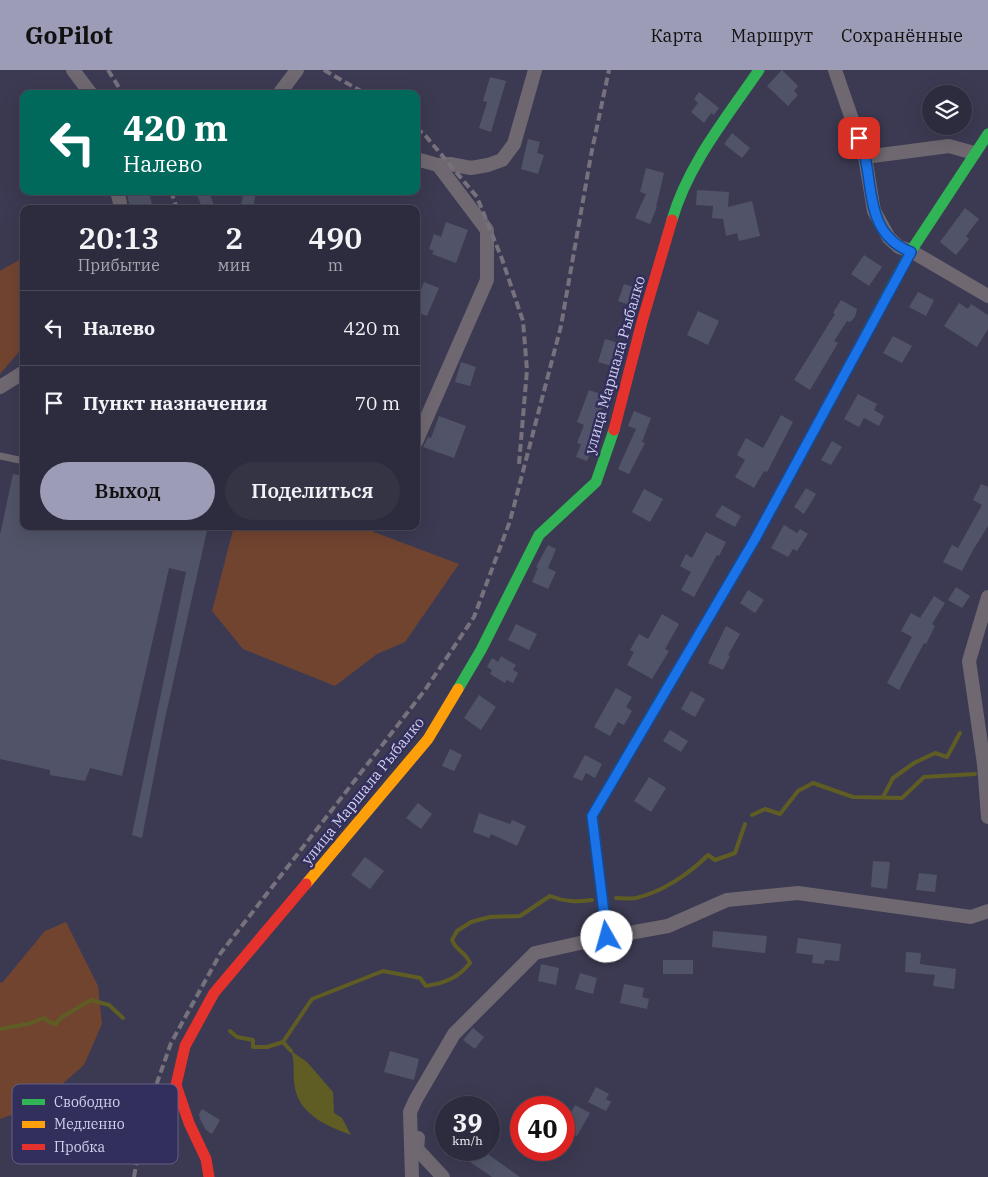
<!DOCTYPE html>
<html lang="ru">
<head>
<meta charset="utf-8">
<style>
	body { margin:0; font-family:"IBM Plex Serif",serif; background:#343445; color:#f1f3f6; height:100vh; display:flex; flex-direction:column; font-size:19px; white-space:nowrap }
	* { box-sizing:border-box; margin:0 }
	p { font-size:16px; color:#a6a7b0 }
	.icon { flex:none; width:28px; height:28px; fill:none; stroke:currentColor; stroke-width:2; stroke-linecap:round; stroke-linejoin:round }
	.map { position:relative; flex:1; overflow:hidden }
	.details { position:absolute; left:20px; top:135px; width:400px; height:325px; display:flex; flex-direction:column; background:#2c2c3e; border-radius:10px; box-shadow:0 5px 20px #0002,0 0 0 1px #484858 }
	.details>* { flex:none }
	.top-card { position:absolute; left:20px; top:20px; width:400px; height:105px; border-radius:10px; box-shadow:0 5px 20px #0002,0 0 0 1px #484858; background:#00695c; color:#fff; overflow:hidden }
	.tools { position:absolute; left:922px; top:15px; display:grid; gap:10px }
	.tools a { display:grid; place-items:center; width:50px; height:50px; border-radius:50%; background:#2c2c3e; box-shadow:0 5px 20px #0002,0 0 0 1px #484858; font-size:25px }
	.speed { position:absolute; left:435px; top:1026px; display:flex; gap:10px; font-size:25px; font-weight:700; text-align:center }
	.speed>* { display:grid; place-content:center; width:65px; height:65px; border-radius:50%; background:#2c2c3e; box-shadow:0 5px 20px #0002,0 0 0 1px #484858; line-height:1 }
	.speed small { font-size:12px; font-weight:400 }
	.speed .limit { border:8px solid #d22; background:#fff; color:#111 }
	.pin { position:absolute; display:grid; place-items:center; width:42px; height:42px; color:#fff; margin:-21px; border-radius:10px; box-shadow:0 2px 8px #0006 }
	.me { position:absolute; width:55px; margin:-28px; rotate:353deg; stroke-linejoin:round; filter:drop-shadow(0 0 4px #0008) }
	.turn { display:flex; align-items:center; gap:18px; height:105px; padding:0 20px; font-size:22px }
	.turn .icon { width:65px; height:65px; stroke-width:2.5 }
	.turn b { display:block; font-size:35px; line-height:42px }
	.eta { display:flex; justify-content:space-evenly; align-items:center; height:85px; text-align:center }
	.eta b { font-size:30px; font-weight:600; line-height:35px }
	.button { display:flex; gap:10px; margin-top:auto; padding:10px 20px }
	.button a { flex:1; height:58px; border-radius:30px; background:#9c9cb7; color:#111; font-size:20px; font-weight:600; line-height:58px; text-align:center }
	.button a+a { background:#343445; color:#f1f3f6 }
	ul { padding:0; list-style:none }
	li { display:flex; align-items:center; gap:15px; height:75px; padding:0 20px; border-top:1px solid #484858 }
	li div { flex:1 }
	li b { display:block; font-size:19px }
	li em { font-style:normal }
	header { display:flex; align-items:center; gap:30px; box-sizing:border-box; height:70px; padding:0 25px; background:#9c9cb7; color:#111 }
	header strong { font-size:24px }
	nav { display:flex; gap:28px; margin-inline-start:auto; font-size:18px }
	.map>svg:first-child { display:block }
</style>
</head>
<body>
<header>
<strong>GoPilot</strong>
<nav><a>Карта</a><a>Маршрут</a><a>Сохранённые</a></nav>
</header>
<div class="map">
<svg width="988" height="1107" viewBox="0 0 988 1107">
	<rect width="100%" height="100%" fill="#3b3a52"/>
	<g fill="#714430">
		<polygon points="24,187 24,276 0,304 0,201"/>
		<polygon points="234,456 358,456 459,494 405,572 377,584 335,616 243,579 212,541"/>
		<polygon points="66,852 98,916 102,954 84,995 37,1036 0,1049 0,912 2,913 45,861"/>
	</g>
	<path fill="#5f5c24" d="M291,981L307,992L333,1022L334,1043L342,1048L351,1065C325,1055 297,1044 294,1012C293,1001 295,992 291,981Z"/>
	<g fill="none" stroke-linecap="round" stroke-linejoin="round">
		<g stroke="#5f5c24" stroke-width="4">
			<polyline points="883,727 893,708 914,693 935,683 947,687 960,663"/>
			<polyline points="752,745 765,739 780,744 798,721 813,713 853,727 902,728 924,707 975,704"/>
			<path d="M616,828C622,828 630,829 636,828C662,822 689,804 708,785L715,790L735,783L745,754"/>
			<polyline points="0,959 28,954 44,948 49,952 56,954 62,947 91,930 109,935 123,948"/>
			<polyline points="230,961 237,967 253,970 253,977 267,977 283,972"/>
			<path d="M291,981L283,972L312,929L383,901L420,908L426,916C445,913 458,908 470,893C464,880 457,882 452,870L457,861L471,852L490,847L520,846L550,826C565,832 577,832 592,830"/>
		</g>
	</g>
	<g fill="#515468">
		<polygon points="782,0 798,16 794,21 798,25 788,36 767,16"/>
		<polygon points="490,7 506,11 491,62 479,58 487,32 483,31"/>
		<polygon points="699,22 719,38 714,45 711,43 704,53 691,42 698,33 694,29"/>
		<polygon points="732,63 750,78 742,88 724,74"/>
		<polygon points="528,69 540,72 537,83 544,85 538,104 521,99"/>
		<polygon points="646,98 664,103 656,137 657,137 650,154 635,148 646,124 640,122"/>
		<polygon points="697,120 729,122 728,137 752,131 760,166 739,171 737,163 726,166 723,149 712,148 713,136 696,135"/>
		<polygon points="137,121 149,121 153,139 130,139 127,124"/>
		<polygon points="195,121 208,121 216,139 203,139"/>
		<polygon points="244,121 256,121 253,139 240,139"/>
		<polygon points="965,138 979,149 966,166 969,169 956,185 940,172"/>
		<polygon points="446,152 468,160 456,193 432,184 434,181 429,179 434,164 441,167"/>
		<polygon points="864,185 882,197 869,216 851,204"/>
		<polygon points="424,212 439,218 427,246 416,242 416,231"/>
		<polygon points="624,214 636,218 630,235 618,231"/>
		<polygon points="918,222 934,230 926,246 909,237"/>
		<polygon points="841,230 857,239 855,247 850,252 847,251 834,271 838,273 810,320 794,310 835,244 833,243"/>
		<polygon points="959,233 968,239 971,234 988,245 988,259 977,277 944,256"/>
		<polygon points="698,241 719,251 708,275 687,265"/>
		<polygon points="893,266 912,276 902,293 883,283"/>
		<polygon points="605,269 618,273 612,296 598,292"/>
		<polygon points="461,292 476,297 470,316 455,312"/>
		<polygon points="589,320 606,326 593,364 597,365 587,391 576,387 581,374 577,373 584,355 577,352"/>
		<polygon points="858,324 877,334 874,340 884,346 879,356 864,348 859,357 844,349"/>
		<polygon points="634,341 651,348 642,372 645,373 629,404 618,399 636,359 628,356"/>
		<polygon points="781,345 793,352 767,402 764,401 754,418 735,407 745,390 737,385 746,368 763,378"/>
		<polygon points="439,346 466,356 454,388 423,377 428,367 431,368"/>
		<polygon points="832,371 842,377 831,395 821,390"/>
		<polygon points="13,404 24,406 24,456 208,456 164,653 142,768 132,765 186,502 169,498 122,706 90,698 85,711 50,705 50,700 0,689 0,465"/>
		<polygon points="981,414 988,417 988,456 973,480 962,501 943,492 952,475 958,478 982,435 973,430"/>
		<polygon points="806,418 816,424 804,444 794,437"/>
		<polygon points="644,419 663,429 650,452 632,442"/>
		<polygon points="722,435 741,446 735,457 715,446"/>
		<polygon points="784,455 797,463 800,459 808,464 797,481 793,479 788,487 771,478"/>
		<polygon points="706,462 726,472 719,486 717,485 694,527 681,520 691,502 680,496 686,484 692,488"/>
		<polygon points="548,475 556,479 548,498 556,502 548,519 532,512 538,498 536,497"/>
		<polygon points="956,517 970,526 962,538 948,530"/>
		<polygon points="748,520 764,530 755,543 740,533"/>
		<polygon points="934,526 945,533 932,554 935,556 926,574 924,573 899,620 887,613 912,567 901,561 911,543 920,548"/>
		<polygon points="662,544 679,554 665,579 669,581 652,609 627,595 634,582 630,580 639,564 648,569"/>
		<polygon points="516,554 537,564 529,580 508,570"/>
		<polygon points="726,556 740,564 728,585 730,586 723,600 708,593"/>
		<polygon points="501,586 516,595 513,600 518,603 513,613 507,610 505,613 490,604 492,600 487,597 492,588 498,592"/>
		<polygon points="616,618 632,627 626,637 632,641 624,655 618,652 610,666 594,657"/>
		<polygon points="691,621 705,629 695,647 681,639"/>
		<polygon points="479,625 496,637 481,660 464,648"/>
		<polygon points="670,660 688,671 681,682 663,671"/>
		<polygon points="450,679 462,685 454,701 442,696"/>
		<polygon points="585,685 602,694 595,708 586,703 582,711 573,707"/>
		<polygon points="649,707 666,718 651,742 634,731"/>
		<polygon points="418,733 432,744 421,759 406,748"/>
		<polygon points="479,743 510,754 512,750 526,756 517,776 491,764 489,768 473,762"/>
		<polygon points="365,787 384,801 370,819 351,805"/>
		<polygon points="873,791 890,792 887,819 871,817"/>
		<polygon points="919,803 937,805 935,822 916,820"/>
		<polygon points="713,861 767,866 765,883 712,877"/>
		<polygon points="798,868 841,874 839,891 825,890 824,894 812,893 813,885 796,883"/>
		<polygon points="906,882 921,883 920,894 956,899 954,919 933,916 935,905 905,902"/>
		<rect x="663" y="890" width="30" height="14"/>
		<polygon points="541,894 559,898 556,915 538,911"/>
		<polygon points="580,903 597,908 593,924 575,919"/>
		<polygon points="624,914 644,918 642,927 649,929 647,939 620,933"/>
		<polygon points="473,958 484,967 475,979 463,970"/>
		<polygon points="390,981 419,989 414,1010 384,1002"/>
		<polygon points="596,1017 609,1024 606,1029 611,1032 606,1041 588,1032"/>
		<polygon points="575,1035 590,1043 577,1066 564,1058 564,1055"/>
		<polygon points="202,1039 220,1050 212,1064 206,1060 200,1049 199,1044"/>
		<polygon points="469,1080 482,1080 520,1107 492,1107 464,1088"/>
	</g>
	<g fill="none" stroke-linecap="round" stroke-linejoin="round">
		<polyline stroke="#6f6871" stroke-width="7" points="0,386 24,391"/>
		<g stroke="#6f6871" stroke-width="14">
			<polyline points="73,0 91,24"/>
			<polyline points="835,0 865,87 874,141 889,168 899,177 911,181 988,226"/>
			<polyline points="279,24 297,0"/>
			<polyline points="865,87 949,76 974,83"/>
			<polyline points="416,89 438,95"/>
			<polyline points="117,121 120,133 119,139"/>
			<polyline points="0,317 24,302"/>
			<polyline points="416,372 487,210 487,160 438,95 450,94 471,98 488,95 502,90 514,74 535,0"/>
			<polyline points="988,527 969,591 984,694 988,747"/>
			<polyline points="418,1068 417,1079 443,1107"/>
			<polyline points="412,1107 410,1042 416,1029 454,964 535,883 607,867 668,856 727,830 798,823 971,847 988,841"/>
		</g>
		<g stroke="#30b455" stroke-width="11">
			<path d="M672,150C688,94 727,47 759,0"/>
			<polyline points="866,264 911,181 988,64"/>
			<polyline points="458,619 481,580 539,465 596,412 614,360"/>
			<polyline points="607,867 592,746 677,601"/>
		</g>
		<polyline stroke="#ff9f0a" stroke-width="11" points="306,814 428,669 458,619"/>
		<g stroke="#e5322d" stroke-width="11">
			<polyline points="614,360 642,252 672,150"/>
			<polyline points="677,601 755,469 866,264"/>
			<polyline points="209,1107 206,1089 189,1053 176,1015 185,976 214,923 306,814"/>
		</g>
		<g stroke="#76717c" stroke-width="4" stroke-dasharray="8 4" stroke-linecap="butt">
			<polyline points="108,0 123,24"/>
			<polyline points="324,0 366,24"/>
			<polyline points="416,58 424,64 477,127 502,189 523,251 527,300 519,394"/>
			<polyline points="171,121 177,139"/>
			<polyline points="134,1107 144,1050 171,973 220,884 425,620 474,547 510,451 561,256 591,85 609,0"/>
		</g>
	</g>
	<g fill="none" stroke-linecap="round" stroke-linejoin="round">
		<defs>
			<path id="route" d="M607,867L592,746L755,469L911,182C868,165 873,123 865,87C863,80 861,74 859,68"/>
		</defs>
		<use href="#route" stroke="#114b97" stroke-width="12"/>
		<use href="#route" stroke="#1a73e8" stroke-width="9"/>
	</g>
	<g text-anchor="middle" stroke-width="5" stroke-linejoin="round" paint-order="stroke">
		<g font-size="15" fill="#d1d0ed" stroke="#332f5c">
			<text transform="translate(615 295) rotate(-74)" y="5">улица Маршала Рыбалко</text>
			<text transform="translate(363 721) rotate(-51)" y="5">улица Маршала Рыбалко</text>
		</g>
	</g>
	<rect x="12" y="1014" width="166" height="80" rx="8" fill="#332f5c" stroke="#625f88" stroke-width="1"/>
	<rect x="22" y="1029" width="23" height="6" fill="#30b455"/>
	<rect x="22" y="1051" width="23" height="7" fill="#ff9f0a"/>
	<rect x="22" y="1074" width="23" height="6" fill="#e5322d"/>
	<g font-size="14" fill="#d1d0ed">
		<text x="54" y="1037">Свободно</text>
		<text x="54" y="1059">Медленно</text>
		<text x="54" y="1082">Пробка</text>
	</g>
</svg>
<div class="tools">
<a><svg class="icon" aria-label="layers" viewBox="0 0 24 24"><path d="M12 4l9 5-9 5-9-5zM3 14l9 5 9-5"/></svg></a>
</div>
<div class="speed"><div>39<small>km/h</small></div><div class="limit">40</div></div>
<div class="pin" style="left:859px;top:68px;background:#d93025"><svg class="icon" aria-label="arrive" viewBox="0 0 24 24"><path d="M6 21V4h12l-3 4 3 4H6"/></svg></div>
<svg class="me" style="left:607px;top:867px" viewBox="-20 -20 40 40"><circle r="19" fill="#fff"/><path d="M0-13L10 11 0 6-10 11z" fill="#1a73e8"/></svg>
<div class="top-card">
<div class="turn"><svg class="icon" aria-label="left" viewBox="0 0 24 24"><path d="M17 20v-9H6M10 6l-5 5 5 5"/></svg><div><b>420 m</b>Налево</div></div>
</div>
<section class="details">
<div class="eta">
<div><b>20:13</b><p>Прибытие</p></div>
<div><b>2</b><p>мин</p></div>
<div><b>490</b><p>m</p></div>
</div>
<ul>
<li><svg class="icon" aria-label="left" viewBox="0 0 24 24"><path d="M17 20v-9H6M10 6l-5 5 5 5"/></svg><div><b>Налево</b></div><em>420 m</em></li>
<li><svg class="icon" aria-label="arrive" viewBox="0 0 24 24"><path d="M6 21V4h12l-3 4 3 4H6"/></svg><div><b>Пункт назначения</b></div><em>70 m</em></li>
</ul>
<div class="button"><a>Выход</a><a>Поделиться</a></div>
</section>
</div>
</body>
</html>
